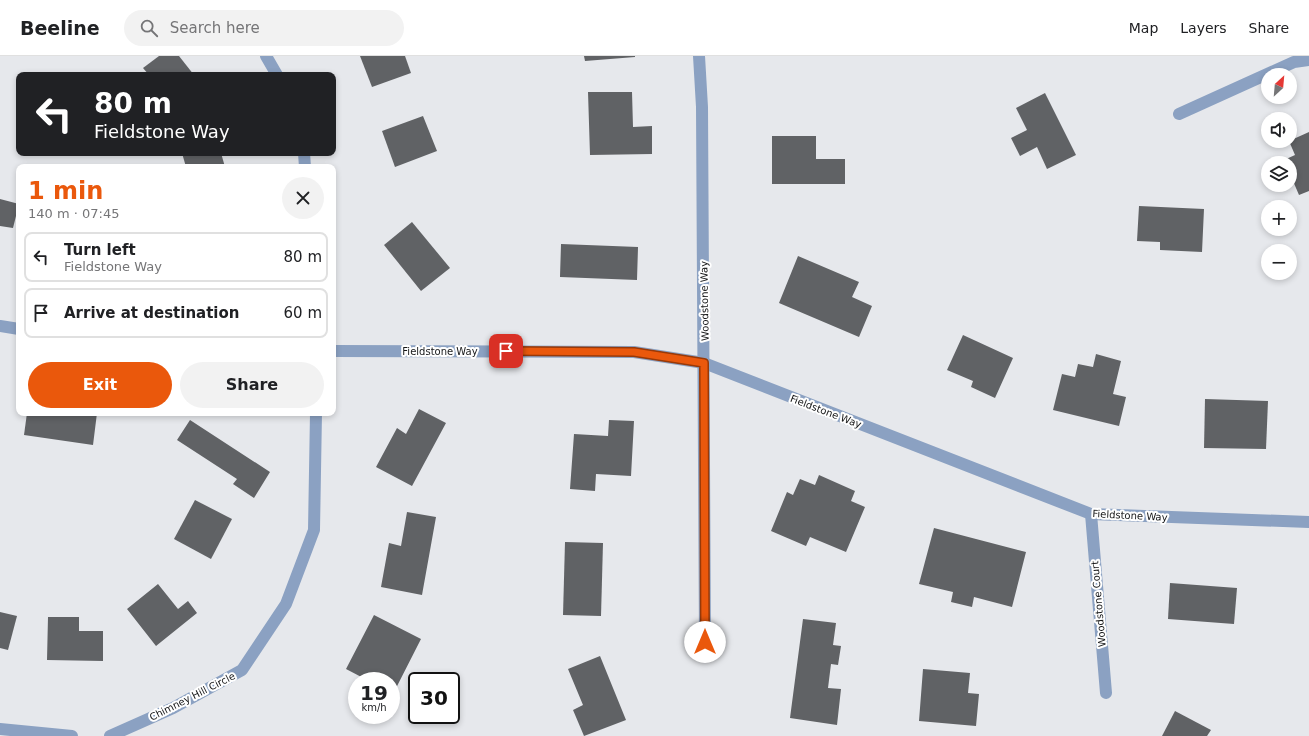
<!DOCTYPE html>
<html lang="en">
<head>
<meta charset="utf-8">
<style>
	body { margin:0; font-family:"DejaVu Sans",sans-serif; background:#f2f2f2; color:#202124; height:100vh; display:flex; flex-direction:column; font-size:15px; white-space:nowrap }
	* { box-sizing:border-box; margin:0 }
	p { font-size:13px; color:#757577 }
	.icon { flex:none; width:22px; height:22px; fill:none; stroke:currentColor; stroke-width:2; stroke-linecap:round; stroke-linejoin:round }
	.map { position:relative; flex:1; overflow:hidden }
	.sheet { position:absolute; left:16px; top:108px; width:320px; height:252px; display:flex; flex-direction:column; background:#fff; border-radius:8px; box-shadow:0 2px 6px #0003 }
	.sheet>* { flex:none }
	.top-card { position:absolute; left:16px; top:16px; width:320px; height:84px; border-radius:8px; box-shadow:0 2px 6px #0003; background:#202124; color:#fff; overflow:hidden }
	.needle { width:26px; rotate:26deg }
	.fabs { position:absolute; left:1261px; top:12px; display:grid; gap:8px }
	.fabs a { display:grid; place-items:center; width:36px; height:36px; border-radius:50%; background:#fff; box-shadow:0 2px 6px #0003; font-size:20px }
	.speed { position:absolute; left:348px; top:616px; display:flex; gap:8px; font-size:20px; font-weight:700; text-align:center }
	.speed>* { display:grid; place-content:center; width:52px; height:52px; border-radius:50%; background:#fff; box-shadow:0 2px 6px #0003; line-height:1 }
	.speed small { font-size:10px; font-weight:400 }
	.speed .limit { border:2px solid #111; border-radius:6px; background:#fff; color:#111 }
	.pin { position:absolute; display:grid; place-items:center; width:34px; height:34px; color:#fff; margin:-17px; border-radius:8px; box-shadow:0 2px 6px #0006 }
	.me { position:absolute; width:44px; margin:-22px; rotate:0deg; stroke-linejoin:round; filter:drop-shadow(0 0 3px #0008) }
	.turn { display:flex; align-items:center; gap:14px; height:84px; padding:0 12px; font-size:18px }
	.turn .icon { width:52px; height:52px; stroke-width:2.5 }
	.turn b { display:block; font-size:28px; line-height:34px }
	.round { display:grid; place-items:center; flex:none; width:42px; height:42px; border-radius:21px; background:#f2f2f2 }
	.head { display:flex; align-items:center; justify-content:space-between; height:68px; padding:0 12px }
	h1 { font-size:24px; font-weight:700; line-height:30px; color:#ea580c }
	.action { display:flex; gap:8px; margin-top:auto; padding:8px 12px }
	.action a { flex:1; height:46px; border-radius:24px; background:#ea580c; color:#fff; font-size:16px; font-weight:700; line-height:46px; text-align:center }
	.action a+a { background:#f2f2f2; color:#202124 }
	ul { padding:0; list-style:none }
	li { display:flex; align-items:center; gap:12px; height:50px; margin:0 8px 6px; padding:0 4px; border:2px solid #e0e0e0; border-radius:8px }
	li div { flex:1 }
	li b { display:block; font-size:15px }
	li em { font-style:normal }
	header { display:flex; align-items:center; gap:24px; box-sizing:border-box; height:56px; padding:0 20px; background:#fff; border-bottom:1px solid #e0e0e0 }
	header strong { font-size:19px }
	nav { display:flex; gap:22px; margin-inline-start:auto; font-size:14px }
	.search { width:280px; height:36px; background:#f2f2f2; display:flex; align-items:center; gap:10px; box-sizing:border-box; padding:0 14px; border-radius:22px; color:#757577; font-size:15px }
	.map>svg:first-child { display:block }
</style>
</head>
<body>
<header>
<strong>Beeline</strong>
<div class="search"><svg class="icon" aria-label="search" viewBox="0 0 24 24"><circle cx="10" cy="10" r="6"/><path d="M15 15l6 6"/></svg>Search here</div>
<nav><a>Map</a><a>Layers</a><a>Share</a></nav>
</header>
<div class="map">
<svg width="1309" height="680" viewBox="0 0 1309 680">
	<rect width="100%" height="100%" fill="#e6e8ec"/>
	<g fill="#606265">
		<polygon points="159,0 179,0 194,19 149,19 143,12"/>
		<polygon points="360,0 405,0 411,17 372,31"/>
		<polygon points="584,0 635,0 635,1 585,5"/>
		<polygon points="588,36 632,36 633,71 652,70 652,98 590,99"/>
		<polygon points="1045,37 1076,99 1047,113 1037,91 1020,100 1011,82 1027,74 1016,52"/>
		<polygon points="423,60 437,95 395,111 382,75"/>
		<polygon points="1309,76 1309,135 1299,139 1290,118 1290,107 1285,107 1284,104 1295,99 1289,85"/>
		<polygon points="772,80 816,80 816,103 845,103 845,128 772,128"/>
		<polygon points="182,97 221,97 225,111 186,111"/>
		<polygon points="0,143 19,148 13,172 0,170"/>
		<polygon points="1139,150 1204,153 1202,196 1160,194 1160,186 1137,185"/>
		<polygon points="412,166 450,212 421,235 384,189"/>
		<polygon points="561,188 638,191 637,224 560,221"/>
		<polygon points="798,200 859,226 852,241 872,250 859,281 779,247"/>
		<polygon points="963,279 1013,302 995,342 971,331 973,325 947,314"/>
		<polygon points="1096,298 1121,305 1113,338 1126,341 1119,370 1053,354 1062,318 1075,321 1078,308 1093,311"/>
		<polygon points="1205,343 1268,345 1266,393 1204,392"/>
		<polygon points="419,353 446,367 412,430 376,411 397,372 406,378"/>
		<polygon points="27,357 97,357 93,389 24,379"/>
		<polygon points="190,364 270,416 254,442 233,428 237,423 177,384"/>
		<polygon points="609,364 634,365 631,420 596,418 595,435 570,433 574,378 608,380"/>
		<polygon points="819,419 855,435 851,445 865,451 846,496 810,481 806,490 771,475 787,436 793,439 800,423 815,429"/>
		<polygon points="195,444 232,463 211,503 174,483"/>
		<polygon points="407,456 436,461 422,539 381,531 389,487 401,490"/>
		<polygon points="934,472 1026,496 1012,551 974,541 972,551 951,546 953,536 919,528"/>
		<polygon points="565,486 603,487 601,560 563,559"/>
		<polygon points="1170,527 1237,532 1234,568 1168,563"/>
		<polygon points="158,528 178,553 188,545 197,557 156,590 127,553"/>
		<polygon points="0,556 17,560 8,594 0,592"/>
		<polygon points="374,559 421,583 393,638 391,637 391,625 369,625 346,613"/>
		<polygon points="48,561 79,561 79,575 103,575 103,605 47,604"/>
		<polygon points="803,563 836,567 833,589 841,590 838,609 831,608 828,632 841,633 837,669 790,662"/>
		<polygon points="600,600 626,664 584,680 573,654 583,649 568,613"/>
		<polygon points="923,613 970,617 968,637 979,638 976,670 919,665"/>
		<polygon points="1175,655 1211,674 1207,680 1162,680"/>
	</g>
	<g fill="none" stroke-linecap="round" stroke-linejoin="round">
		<g stroke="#8ba1c2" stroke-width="12">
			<polyline points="266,0 277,19"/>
			<polyline points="699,0 702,51 705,585"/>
			<polyline points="1179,58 1294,6 1309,4"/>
			<polyline points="304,97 305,111"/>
			<polyline points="0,270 19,273"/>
			<polyline points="333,295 634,296 704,307 1091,458 1309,466"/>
			<polyline points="1091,458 1106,637"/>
			<polyline points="0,673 72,680"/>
			<polyline points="110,680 173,652 242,614 286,548 314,474 316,357"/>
		</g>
	</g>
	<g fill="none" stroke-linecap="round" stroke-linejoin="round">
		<defs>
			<polyline id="route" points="506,295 634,296 704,307 705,586"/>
		</defs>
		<use href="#route" stroke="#983908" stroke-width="10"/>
		<use href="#route" stroke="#ea580c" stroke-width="7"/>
	</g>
	<g text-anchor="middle" stroke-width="4" stroke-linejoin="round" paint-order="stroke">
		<g font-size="10" fill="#141516" stroke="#fff">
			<text transform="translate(704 245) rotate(-91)" y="4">Woodstone Way</text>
			<text x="440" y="299">Fieldstone Way</text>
			<text transform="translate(826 355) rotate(21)" y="4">Fieldstone Way</text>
			<text transform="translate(1130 459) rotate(3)" y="4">Fieldstone Way</text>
			<text transform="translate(1098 548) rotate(-95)" y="4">Woodstone Court</text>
			<text transform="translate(192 640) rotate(-27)" y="4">Chimney Hill Circle</text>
		</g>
	</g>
</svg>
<div class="fabs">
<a><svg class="needle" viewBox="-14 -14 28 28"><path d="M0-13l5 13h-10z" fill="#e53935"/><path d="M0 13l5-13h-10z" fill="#757577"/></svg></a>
<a><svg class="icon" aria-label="sound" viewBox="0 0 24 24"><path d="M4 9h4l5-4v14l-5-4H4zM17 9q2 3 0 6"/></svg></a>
<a><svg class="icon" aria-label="layers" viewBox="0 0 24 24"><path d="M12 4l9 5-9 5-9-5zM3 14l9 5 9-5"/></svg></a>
<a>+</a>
<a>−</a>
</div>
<div class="speed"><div>19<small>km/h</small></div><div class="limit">30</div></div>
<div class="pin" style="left:506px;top:295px;background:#d93025"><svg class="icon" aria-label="arrive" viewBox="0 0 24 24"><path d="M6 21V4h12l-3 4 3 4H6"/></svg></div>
<svg class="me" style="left:705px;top:586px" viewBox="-20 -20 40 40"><circle r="19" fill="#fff"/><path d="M0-13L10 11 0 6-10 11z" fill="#ea580c"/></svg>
<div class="top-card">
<div class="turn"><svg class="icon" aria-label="left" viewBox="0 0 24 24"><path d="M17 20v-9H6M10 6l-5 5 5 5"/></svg><div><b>80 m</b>Fieldstone Way</div></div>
</div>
<section class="sheet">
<div class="head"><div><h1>1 min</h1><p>140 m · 07:45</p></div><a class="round"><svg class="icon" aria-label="close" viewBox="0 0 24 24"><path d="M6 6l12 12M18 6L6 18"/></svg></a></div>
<ul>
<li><svg class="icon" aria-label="left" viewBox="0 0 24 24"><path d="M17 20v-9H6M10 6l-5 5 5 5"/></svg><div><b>Turn left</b><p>Fieldstone Way</p></div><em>80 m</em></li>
<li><svg class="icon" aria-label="arrive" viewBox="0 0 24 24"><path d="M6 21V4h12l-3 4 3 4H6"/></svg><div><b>Arrive at destination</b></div><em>60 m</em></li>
</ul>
<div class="action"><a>Exit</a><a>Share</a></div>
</section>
</div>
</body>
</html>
